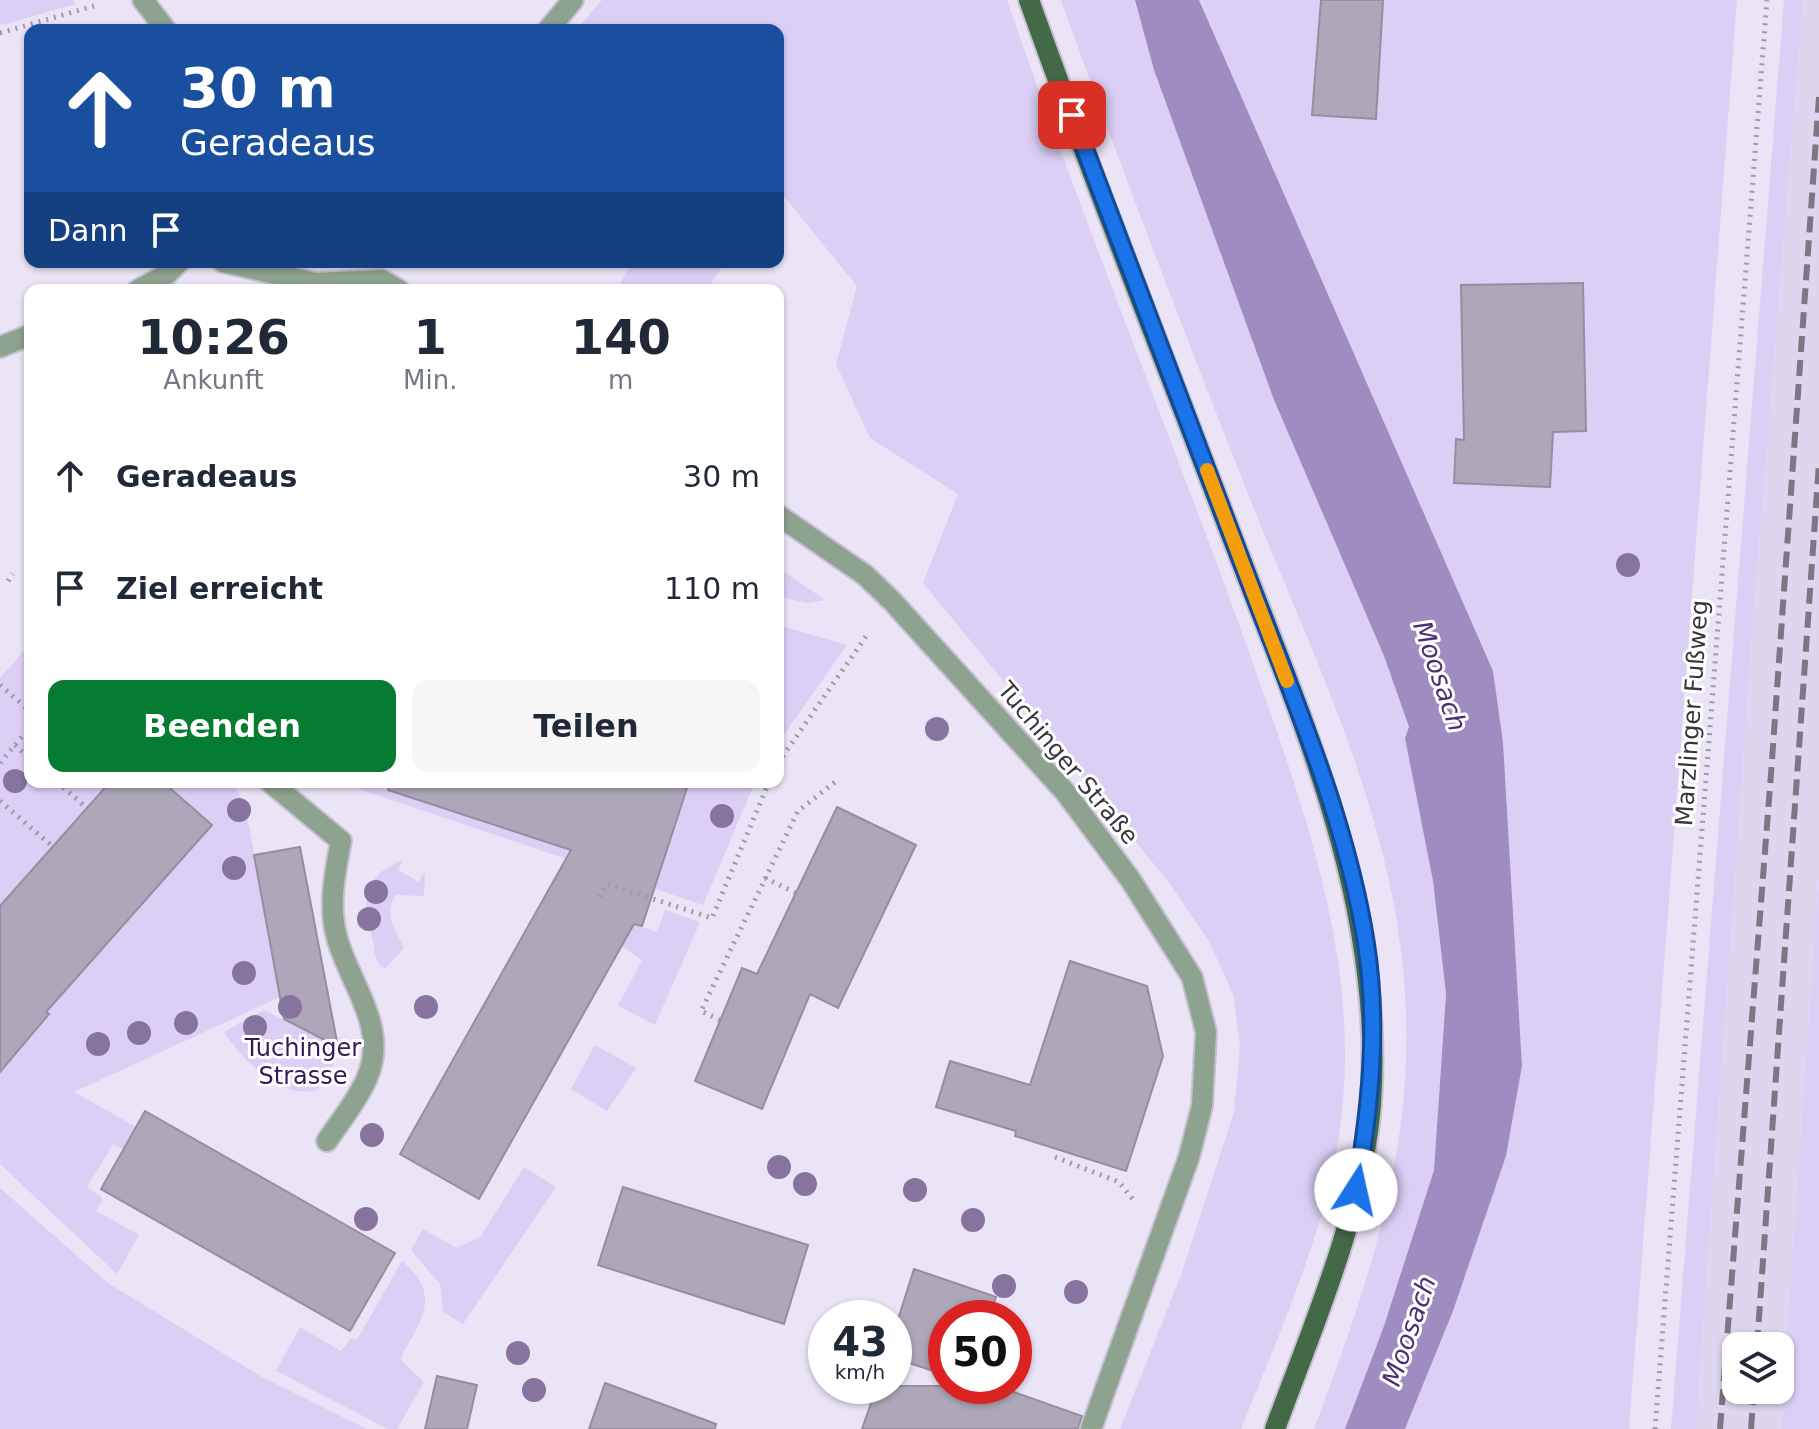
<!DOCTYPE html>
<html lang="de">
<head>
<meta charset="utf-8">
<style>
	body { margin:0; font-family:"DejaVu Sans",sans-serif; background:#f6f6f7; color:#1f2937; height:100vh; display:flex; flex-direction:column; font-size:30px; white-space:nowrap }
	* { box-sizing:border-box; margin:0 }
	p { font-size:26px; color:#747a83 }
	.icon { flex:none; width:44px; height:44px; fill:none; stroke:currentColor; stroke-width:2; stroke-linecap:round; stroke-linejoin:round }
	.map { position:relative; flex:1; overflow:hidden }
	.drawer { position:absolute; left:24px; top:284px; width:760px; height:504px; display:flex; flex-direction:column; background:#fff; border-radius:16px; box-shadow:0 2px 6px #0004 }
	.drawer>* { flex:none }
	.hud { position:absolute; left:24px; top:24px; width:760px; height:244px; border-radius:16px; box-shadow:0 2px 6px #0004; background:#1a4fa0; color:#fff; overflow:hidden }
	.fabs { position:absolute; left:1722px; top:1332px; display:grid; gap:16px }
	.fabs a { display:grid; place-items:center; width:72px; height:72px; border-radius:16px; background:#fff; box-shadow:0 2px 6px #0004; font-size:40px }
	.speed { position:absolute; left:808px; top:1300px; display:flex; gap:16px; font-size:40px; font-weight:700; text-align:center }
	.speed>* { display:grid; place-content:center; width:104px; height:104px; border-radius:50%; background:#fff; box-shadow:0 2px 6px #0004; line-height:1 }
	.speed small { font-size:20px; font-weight:400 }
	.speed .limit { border:12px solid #d22; background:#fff; color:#111 }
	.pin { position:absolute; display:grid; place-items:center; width:68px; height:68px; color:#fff; margin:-34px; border-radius:16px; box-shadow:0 4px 12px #0006 }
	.me { position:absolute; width:88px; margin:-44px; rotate:10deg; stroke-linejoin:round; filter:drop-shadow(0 0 6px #0008) }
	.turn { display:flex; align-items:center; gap:28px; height:168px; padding:0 24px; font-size:36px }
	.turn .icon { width:104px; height:104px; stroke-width:2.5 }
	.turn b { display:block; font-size:56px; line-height:68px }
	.then { display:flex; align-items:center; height:76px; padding:0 24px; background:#0003; gap:16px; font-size:30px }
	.eta { display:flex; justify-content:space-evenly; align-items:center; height:136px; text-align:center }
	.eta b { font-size:48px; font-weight:700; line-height:56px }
	.button { display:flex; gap:16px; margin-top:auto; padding:16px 24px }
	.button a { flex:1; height:92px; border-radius:16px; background:#067c33; color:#fff; font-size:32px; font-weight:700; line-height:92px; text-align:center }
	.button a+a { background:#f6f6f7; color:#1f2937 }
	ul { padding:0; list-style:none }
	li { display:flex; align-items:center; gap:24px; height:112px; padding:0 24px }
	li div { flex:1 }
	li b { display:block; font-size:30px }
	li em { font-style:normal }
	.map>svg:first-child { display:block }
</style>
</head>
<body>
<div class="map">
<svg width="1819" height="1429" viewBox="0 0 1819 1429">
	<rect width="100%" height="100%" fill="#eae4f6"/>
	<path fill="#ded5ef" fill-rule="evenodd" d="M1803,0H1819V879L1788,1345L1781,1429H1696L1754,607ZM1736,1346H1780V1390H1736Z"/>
	<g fill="#dbcff5">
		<polygon points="0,0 73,0 75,4 3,25 0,24"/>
		<path d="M602,0H1007C1065,169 1131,336 1194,503C1222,576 1248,649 1274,723C1318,851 1356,976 1342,1113C1330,1223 1281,1328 1241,1429H1120L1181,1275L1234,1112L1240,1045L1233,994L1209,941L1167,880L923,583L958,494L870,438L836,364L857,286L778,189V30H576Z"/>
		<path d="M1061,0H1135L1154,70L1274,400L1384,656L1409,727L1433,881L1446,994L1434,1170L1384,1326L1345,1429H1314C1365,1293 1412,1159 1406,1012C1400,833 1320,672 1254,509C1187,340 1122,171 1061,0Z"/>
		<polygon points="1199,0 1737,0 1629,1429 1405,1429 1453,1311 1506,1156 1522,1066 1503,742 1493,671"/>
		<polygon points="1784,0 1803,0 1754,607 1696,1429 1671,1429"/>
		<polygon points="633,262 725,262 707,290 616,290"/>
		<polygon points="778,568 825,600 808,603 778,597"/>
		<polygon points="778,625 847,645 778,743"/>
		<polygon points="30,644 30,782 110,782 0,906 0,678"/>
		<polygon points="163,782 233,782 246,809 280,997 74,1092 136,1127 123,1149 113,1144 87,1187 103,1198 96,1211 139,1235 117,1274 0,1164 0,1072 48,1015 32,1000 70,985 212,826"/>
		<polygon points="338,782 363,782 657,878 689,782 755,782 703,905"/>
		<path d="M403,860L398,870L419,882L425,871L424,896L396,895C383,914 395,929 404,948L385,969C375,964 375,952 373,942C363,903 360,877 403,860Z"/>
		<polygon points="1819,879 1819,1429 1781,1429"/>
		<polygon points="665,910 700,922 655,1025 618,1006 642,960 621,946 631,923 657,932"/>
		<path d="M264,1010L330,1043L333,1065L318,1089C286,1103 240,1058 224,1032Z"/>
		<polygon points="595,1045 636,1068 607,1111 571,1089"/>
		<polygon points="524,1167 556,1187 463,1324 443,1312 440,1284 411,1250 423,1229 457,1248 481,1236"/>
		<polygon points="0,1188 108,1283 260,1376 367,1429 0,1429"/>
		<path d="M402,1261C443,1295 421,1320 400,1359L424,1382L397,1429H388L276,1371L300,1327L341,1351L351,1338L357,1340Z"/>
	</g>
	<polygon fill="#9f8dc1" points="1135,0 1199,0 1493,671 1503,742 1522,1066 1506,1156 1453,1311 1405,1429 1345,1429 1384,1326 1434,1170 1446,994 1433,881 1405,738 1409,727 1384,656 1274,400 1154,70"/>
	<g fill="#ada7b9" stroke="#948ea0" stroke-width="2">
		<polygon points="1321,0 1383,0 1376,119 1312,115"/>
		<polygon points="1583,283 1586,431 1553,432 1550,487 1454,483 1456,439 1464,440 1461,285"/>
		<polygon points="110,782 163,782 212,825 46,1012 49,1014 0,1072 0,906"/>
		<polygon points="389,782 689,782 642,926 634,924 479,1199 400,1154 571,850 388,790"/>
		<polygon points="837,807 916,845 838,1008 810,994 762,1109 695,1081 742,968 757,974"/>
		<polygon points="300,847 338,1047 284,1019 254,855"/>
		<polygon points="1070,961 1147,986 1163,1056 1126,1171 1015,1136 1016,1131 936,1107 950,1061 1030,1085"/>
		<polygon points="145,1111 395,1253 350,1331 101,1189"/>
		<polygon points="623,1187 808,1245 784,1324 598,1265"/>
		<polygon points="914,1269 996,1297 989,1318 946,1318 946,1375 894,1358 894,1332"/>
		<polygon points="437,1376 477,1385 467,1429 425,1429"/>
		<polygon points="605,1383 716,1424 715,1429 589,1429"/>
		<polygon points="877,1386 997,1386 1082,1416 1078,1429 862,1429"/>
	</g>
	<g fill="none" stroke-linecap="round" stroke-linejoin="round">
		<defs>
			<g id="minor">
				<polyline points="143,0 166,30"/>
				<polyline points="548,30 573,0"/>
				<polyline points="223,262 315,283 382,280 399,290"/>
				<polyline points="138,290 167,274 179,262"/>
				<polyline points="0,347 30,335"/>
				<polyline points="778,515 865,575 892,601 1066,793 1130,879 1192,977 1206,1032 1202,1106 1189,1157 1091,1429"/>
				<path d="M270,782L341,841C335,872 328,906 337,938C350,985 389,1027 367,1078C358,1100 340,1121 327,1141"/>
			</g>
			<path id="major" d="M1029,0C1093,180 1164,358 1232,537C1302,720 1385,904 1371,1104C1362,1216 1313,1325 1275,1429"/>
		</defs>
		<use href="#minor" stroke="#c6c1d1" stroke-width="24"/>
		<use href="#major" stroke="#c6c1d1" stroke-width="24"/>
		<g stroke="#9e9aa7" stroke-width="5" stroke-dasharray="2 6" stroke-linecap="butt">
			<polyline points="0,33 94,6"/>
			<polyline points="8,581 13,574"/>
			<polyline points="0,685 30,711"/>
			<polyline points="15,745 30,759"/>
			<polyline points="0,763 30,727"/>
			<polyline points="778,763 869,632"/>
			<polyline points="57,782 87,808"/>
			<polyline points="0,801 53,847"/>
			<polyline points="765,878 796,893"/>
			<polyline points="599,897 607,884 712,918 769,782"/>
			<polyline points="720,1020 701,1011 798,811 835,782"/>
			<polyline points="1055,1157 1119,1182 1135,1202"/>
			<polyline points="1655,1429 1767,0"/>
		</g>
		<use href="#minor" stroke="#8ea290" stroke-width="20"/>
		<use href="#major" stroke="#436949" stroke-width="20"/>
		<g stroke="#7b7883" stroke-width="6" stroke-dasharray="16 8" stroke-linecap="butt">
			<polyline points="1757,1346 1819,463"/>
			<polyline points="1720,1429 1771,774 1819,97"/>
			<polyline points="1751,1429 1754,1390"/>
		</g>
	</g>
	<g fill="#86749f">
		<circle cx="1628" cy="565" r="12"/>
		<circle cx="937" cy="729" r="12"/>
		<circle cx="15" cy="781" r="12"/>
		<circle cx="239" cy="810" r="12"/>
		<circle cx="722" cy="816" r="12"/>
		<circle cx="234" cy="868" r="12"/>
		<circle cx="376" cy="892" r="12"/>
		<circle cx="369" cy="919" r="12"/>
		<circle cx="244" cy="973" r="12"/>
		<circle cx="290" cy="1007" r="12"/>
		<circle cx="426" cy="1007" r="12"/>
		<circle cx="186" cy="1023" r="12"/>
		<circle cx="255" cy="1027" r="12"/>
		<circle cx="139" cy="1033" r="12"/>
		<circle cx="98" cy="1044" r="12"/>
		<circle cx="372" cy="1135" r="12"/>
		<circle cx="779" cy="1167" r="12"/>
		<circle cx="805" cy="1184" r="12"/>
		<circle cx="915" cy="1190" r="12"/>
		<circle cx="366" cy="1219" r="12"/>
		<circle cx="973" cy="1220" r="12"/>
		<circle cx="1004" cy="1286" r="12"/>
		<circle cx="1076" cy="1292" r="12"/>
		<circle cx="518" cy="1353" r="12"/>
		<circle cx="534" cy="1390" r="12"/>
	</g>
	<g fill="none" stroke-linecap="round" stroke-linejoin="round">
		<defs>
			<path id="route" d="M1072,115C1132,273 1192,431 1252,589C1296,704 1347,822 1366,944C1379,1027 1370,1109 1356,1190"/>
		</defs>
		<use href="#route" stroke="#114b97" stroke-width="20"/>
		<use href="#route" stroke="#1a73e8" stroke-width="14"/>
		<polyline stroke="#f59e0b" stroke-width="14" points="1207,470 1287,681"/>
	</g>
	<g text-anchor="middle" stroke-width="6" stroke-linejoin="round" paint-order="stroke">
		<g font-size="24" fill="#38363d" stroke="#fff">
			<text transform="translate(1692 713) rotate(-86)" y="8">Marzlinger Fußweg</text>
			<text transform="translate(1068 763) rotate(50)" y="8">Tuchinger Straße</text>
		</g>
		<g font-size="24" fill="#351958" stroke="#fff">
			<text x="303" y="1056">Tuchinger<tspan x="303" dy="28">Strasse</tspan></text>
		</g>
		<g font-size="26" font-style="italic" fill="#4b3070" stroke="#fff">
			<text transform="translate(1440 676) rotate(71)" y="9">Moosach</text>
			<text transform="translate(1409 1331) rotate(-71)" y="9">Moosach</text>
		</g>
	</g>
</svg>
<div class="fabs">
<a><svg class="icon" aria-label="layers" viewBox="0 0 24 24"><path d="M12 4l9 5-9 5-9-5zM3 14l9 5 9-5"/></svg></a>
</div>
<div class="speed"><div>43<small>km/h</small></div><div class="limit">50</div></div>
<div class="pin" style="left:1072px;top:115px;background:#d93025"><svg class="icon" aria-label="arrive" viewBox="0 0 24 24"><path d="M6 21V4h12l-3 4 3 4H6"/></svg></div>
<svg class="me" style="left:1356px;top:1190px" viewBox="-20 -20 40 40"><circle r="19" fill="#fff"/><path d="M0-13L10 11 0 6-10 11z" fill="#1a73e8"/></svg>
<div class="hud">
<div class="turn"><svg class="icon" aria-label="ahead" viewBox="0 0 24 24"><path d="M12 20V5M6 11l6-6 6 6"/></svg><div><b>30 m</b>Geradeaus</div></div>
<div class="then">Dann<svg class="icon" aria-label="arrive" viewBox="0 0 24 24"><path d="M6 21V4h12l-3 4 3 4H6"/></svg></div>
</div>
<section class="drawer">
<div class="eta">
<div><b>10:26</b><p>Ankunft</p></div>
<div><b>1</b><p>Min.</p></div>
<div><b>140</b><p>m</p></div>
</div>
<ul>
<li><svg class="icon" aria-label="ahead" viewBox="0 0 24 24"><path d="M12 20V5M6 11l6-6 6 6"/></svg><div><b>Geradeaus</b></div><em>30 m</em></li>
<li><svg class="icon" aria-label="arrive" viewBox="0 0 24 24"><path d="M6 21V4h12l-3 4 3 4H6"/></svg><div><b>Ziel erreicht</b></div><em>110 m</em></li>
</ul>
<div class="button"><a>Beenden</a><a>Teilen</a></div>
</section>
</div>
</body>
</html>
